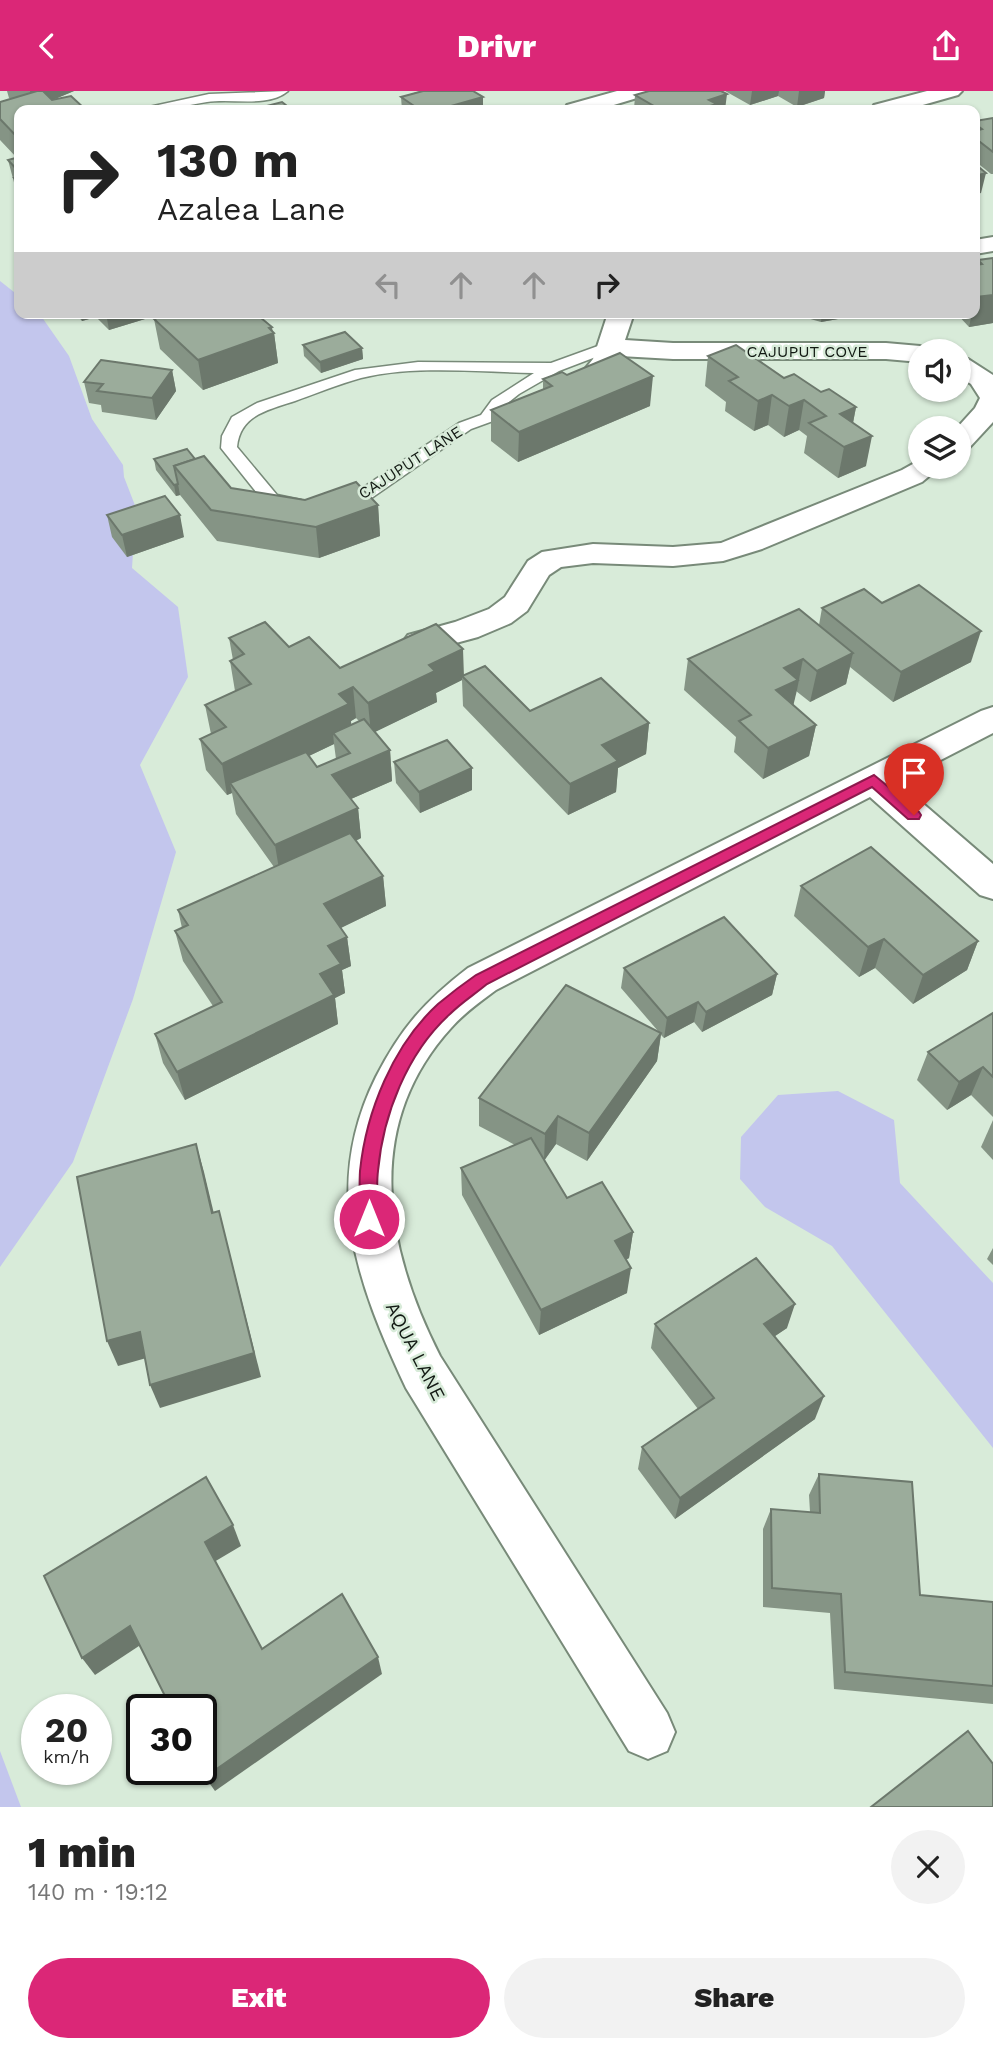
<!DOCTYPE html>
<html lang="en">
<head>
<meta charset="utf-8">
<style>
	body { margin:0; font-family:"Work Sans",sans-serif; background:#f2f2f2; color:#222; height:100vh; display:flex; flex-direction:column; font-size:26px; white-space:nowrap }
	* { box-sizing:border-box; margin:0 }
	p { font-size:23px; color:#767676 }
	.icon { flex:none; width:38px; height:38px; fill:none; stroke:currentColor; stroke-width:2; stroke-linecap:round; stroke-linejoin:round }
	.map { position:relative; height:1716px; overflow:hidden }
	.panel { display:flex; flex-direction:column; background:#fff; flex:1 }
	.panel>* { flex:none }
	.hud { position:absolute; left:14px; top:14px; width:966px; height:214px; border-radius:14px; box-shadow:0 2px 5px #0004; background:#fff; color:#222; overflow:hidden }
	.tools { position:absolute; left:908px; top:248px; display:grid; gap:14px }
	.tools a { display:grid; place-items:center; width:63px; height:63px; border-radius:50%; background:#fff; box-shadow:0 2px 5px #0004; font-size:35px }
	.speed { position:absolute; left:21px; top:1603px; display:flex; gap:14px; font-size:35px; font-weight:700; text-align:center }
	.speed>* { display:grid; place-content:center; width:91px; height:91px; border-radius:50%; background:#fff; box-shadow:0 2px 5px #0004; line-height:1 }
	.speed small { font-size:18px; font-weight:400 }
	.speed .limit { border:4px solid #111; border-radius:10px; background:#fff; color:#111 }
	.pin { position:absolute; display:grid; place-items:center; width:60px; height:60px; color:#fff; margin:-72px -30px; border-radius:50% 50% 50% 0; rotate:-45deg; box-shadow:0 0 7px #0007 }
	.pin .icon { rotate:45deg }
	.me { position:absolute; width:77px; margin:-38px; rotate:0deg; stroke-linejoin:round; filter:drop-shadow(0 0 5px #0008) }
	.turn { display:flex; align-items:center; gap:24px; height:147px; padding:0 28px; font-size:32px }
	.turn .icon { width:91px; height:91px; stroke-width:2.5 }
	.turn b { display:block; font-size:49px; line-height:60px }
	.lanes { display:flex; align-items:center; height:66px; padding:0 28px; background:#0003; justify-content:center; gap:35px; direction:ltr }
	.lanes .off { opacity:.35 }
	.round { display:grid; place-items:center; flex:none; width:74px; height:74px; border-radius:37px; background:#f2f2f2 }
	.overview { display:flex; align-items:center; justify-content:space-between; height:119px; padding:0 28px }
	h1 { font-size:42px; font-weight:800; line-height:52px }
	.action { display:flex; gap:14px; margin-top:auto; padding:14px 28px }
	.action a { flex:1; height:80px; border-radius:42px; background:#db2777; color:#fff; font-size:28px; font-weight:800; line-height:80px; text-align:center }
	.action a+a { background:#f2f2f2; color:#222 }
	header { display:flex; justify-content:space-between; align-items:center; height:91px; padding:0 28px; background:#db2777; color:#fff; font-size:32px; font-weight:800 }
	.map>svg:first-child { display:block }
</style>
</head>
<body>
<header><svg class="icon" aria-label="back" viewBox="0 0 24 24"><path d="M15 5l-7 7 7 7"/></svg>Drivr<svg class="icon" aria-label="share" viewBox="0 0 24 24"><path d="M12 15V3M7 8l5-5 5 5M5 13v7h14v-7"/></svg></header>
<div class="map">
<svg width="993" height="1716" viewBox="0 0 993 1716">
	<rect width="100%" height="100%" fill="#d8ebd9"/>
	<g fill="#c3c6ed">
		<polygon points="0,190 19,205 19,222 39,222 69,265 92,328 123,374 124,386 136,417 132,477 178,516 188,586 140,674 176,761 133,908 73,1071 0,1176"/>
		<polygon points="838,1000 894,1029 900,1092 993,1192 993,1357 832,1155 765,1116 740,1088 741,1046 778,1004"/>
		<polygon points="0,1660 21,1716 0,1716"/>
	</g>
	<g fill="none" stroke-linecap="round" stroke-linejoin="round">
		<defs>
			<g id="lane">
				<path d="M288,0C268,17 232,7 207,11C186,14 168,20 147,19L149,16L209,3Z"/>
				<path d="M609,251L617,256L614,259L559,280L519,303L504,315L493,330L471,338L370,408L339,416L330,411L333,407L358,400L459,332L481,324L492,309L534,282C480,281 413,274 361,287C339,293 317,302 295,310C268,319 240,324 237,356L277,404L301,409L304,413L295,418L265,412L221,357L222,345L232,326L257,312L355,279L418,271L551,272Z"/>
			</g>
			<g id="street">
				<polygon points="617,0 651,0 647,4 597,19 564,19 567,14"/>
				<polygon points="927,0 962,0 958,4 905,19 871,19 874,14"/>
				<polygon points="993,146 993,160 975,163 975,149"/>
				<polygon points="608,222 634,222 625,249 673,252 886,252 920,255 932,261 920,261 920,271 886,268 673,268 620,265 607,284 598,286 589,284 585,278 593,268"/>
				<polygon points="959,266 968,268 993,284 993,331 969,357 959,359 959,338 956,338 975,317 980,307 971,293 959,285"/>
				<polygon points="920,369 920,376 940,376 922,391 762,458 723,470 673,475 593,472 561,476 549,484 527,520 511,532 478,546 419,562 408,558 403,551 408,544 455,531 489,518 505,506 528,470 542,461 593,453 673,456 721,452 902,379"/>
				<path d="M993,616V642L898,691L993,773V808L980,804L870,706L496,899C480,911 464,922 451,937C362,1035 385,1157 440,1265L667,1622L675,1641L667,1660L648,1668L629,1660L406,1297C357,1192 321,1097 376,986C401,937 425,910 468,877L981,620Z"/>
			</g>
		</defs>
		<use href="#lane" stroke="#788a79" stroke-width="3"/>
		<use href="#street" stroke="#788a79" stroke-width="4"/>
		<use href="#lane" fill="#fff" fill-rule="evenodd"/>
		<use href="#street" fill="#fff" fill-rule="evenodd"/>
	</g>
	<g fill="#859485" fill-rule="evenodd">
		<polygon points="7,0 74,0 52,9 19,19 19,110 8,69 17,67 0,49 0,11 12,8 9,7"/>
		<polygon points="420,0 473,0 483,6 483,19 402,19 401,6"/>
		<polygon points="725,0 825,0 824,7 797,16 778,5 750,14"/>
		<polygon points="635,4 725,19 634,19"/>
		<polygon points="993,27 993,83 991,83 975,70 975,30"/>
		<polygon points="993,167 993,232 969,236 956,222 975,222 975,174 977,174 978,169"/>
		<polygon points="75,222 144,222 145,228 109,239 96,226 82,230"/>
		<polygon points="789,222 843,222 838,228 821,231"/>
		<polygon points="154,228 272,236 272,240 274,242 278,272 203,299 160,258"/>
		<polygon points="303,254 362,257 363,268 321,282 304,265"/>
		<polygon points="708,265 784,287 856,316 853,332 866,375 838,387 804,362 807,345 799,339 784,346 768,334 754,340 725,320 726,311 705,295"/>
		<polygon points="172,279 176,300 156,329 102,321 101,314 89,312 84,291"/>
		<polygon points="567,284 650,315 518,371 491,350 491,319 543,298 543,288"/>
		<polygon points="154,368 195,368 231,397 305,409 378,414 380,445 319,467 217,450 180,404 176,405 156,379"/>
		<polygon points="107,424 184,446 127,466 112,446"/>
		<polygon points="882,512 971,571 893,611 850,576 846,593 810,611 796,600 793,614 816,634 809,665 763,688 734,661 736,646 684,599 688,568 819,534 822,517"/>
		<path d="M229,547L289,556L340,577L464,584L530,620L649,632L646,663L618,677L616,701L568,724L463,615L462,589L436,602L437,611L374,641L390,659L392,690L351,708L358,717L361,747L356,750L383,785L386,815L341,837L347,846L351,875L342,879L345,902L335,907L338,933L185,1009L163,972L155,943L213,915L183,870L175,840L182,837L178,819L274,776L236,723L232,702L227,704L206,679L200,648L211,643L205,614L235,600L230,570L233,569ZM356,627L359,630L351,634V630ZM334,653L336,668L317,676L309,665Z"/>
		<polygon points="394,671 472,699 420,722 396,692"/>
		<polygon points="801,795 978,850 967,879 913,913 875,877 859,886 794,825"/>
		<polygon points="624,877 777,883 772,904 702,941 694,931 664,947 661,944 657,970 587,1070 556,1053 544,1069 567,1107 633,1141 629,1167 626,1169 627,1202 539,1244 462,1104 461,1077 515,1054 479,1035 479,1007 658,940 621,897"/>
		<polygon points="993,922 993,1026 971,1004 947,1019 917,989 928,961"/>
		<polygon points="993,1029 993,1069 981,1056"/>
		<polygon points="993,1157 993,1174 987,1168"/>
		<polygon points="655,1233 787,1237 775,1245 815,1328 675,1428 638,1378 642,1356 698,1318 651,1257"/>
		<polygon points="819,1383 920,1504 993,1511 993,1613 834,1598 830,1522 763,1516 763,1438 771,1418 810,1421 809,1404"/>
	</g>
	<g fill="#6c786c">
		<polygon points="30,0 74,0 34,17"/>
		<polygon points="752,0 779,0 778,5 750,14"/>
		<polygon points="799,0 825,0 824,7 797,16"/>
		<polygon points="727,3 725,19 696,19 709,9"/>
		<polygon points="483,6 483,19 437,19"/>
		<polygon points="986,82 981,102 975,104 975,85"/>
		<polygon points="993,204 993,232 969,236 972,222 975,222 975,212 976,206"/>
		<polygon points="80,222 95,222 96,226 82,230"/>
		<polygon points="106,222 144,222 145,228 109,239"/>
		<polygon points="822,222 843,222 838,228 821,231"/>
		<polygon points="272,236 273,243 274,242 278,272 203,299 198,269"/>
		<polygon points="362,257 363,268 321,282 320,271"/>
		<polygon points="172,279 176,300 156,329 152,307"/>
		<polygon points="653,285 650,315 518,371 519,341"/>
		<polygon points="772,304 768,334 754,340 758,310"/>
		<polygon points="804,309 799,339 784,346 789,315"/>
		<polygon points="856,316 850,347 840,323"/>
		<polygon points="872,345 866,375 838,387 844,356"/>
		<polygon points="178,393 180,404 176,405 174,394"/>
		<polygon points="378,414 380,445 319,467 316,436"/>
		<polygon points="180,424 184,446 127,466 122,444"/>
		<polygon points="981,540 971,571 893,611 901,581"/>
		<polygon points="463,558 464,586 462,585 462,589 436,602 437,611 371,643 368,612 429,574"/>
		<polygon points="853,562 846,593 810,611 817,580"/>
		<polygon points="803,568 797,599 792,620 776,599 784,577"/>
		<polygon points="353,596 356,627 351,630 352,644 333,642 334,653 235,700 230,692 232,702 227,704 222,673 339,603"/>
		<polygon points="649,632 646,663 618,677 616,701 568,724 570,693 602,654"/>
		<polygon points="816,634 809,665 763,688 768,657"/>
		<polygon points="390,659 392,690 335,715 332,684"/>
		<polygon points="472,677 472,699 420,722 419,701"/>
		<polygon points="358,717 361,747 280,784 275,754"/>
		<polygon points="383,785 386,815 328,843 324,813"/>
		<polygon points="347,846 351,875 342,879 345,902 335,907 338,933 185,1009 177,981 320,883 328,855"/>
		<polygon points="884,848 875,877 859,886 868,856"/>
		<polygon points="978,850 967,879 913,913 923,884"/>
		<polygon points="777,883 772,904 702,941 706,921"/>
		<polygon points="698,911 694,931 664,947 667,927"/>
		<polygon points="661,942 657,970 587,1070 589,1042"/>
		<polygon points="983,976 971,1004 947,1019 959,991"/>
		<polygon points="558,1025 556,1053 544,1070 545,1043"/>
		<polygon points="196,1053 204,1081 220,1148 212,1122"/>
		<polygon points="219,1120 261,1286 160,1317 150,1294"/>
		<polygon points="633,1141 629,1167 611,1176 615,1150"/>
		<polygon points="631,1177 627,1202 539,1244 541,1219"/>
		<polygon points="795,1213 787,1237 757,1257 764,1233"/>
		<polygon points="140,1241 150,1266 118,1275 107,1250"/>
		<polygon points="824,1305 815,1328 675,1428 680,1407"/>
		<polygon points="233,1434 241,1455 214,1471 205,1451"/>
		<polygon points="130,1535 142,1553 95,1584 82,1567"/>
		<polygon points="378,1566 382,1583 215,1700 205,1686"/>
	</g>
	<g fill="#9bac9b" stroke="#6c786c" stroke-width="2">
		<polygon points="37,0 43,0 52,9 71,5 86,19 19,19 19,48 0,28 0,11"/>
		<polygon points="423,0 473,0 483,6 437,19 420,19 401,6"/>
		<polygon points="649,0 721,0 727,3 709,9 717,13 696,19 661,19 635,4"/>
		<polygon points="282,11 292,19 251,19"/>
		<polygon points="609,16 615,19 596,19"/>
		<polygon points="993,27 993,61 975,47 975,40 982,38 975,33 975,30"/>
		<polygon points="19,66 19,81 8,69"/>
		<polygon points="975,73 986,82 975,85"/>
		<polygon points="19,86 19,93 14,87"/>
		<polygon points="993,167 993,204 976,206 975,205 975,174 982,173 978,169"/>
		<polygon points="172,222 255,222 272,236 269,237 274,242 198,269 154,228"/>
		<polygon points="345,241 362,257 320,271 303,254"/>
		<polygon points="736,254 784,287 794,283 821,301 829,298 856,316 840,323 872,345 844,356 809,332 826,325 804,309 789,315 772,304 758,310 729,290 738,286 708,265"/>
		<polygon points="620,262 653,285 519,341 491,319 552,295 543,288 562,281 567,284"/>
		<polygon points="101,269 172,279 152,307 97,300 103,293 84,291"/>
		<polygon points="187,358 195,368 174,375 178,393 174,394 154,368"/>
		<polygon points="204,365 231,397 305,409 356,391 378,414 316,436 211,419 174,375"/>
		<polygon points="165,405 180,424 122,444 107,424"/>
		<polygon points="919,494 981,540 901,581 822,517 864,498 882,512"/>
		<polygon points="799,518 853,562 817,580 803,568 784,577 798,589 776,599 816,634 768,657 739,630 751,624 688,568"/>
		<polygon points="265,531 289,556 309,546 340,577 436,533 463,558 429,574 435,580 368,612 353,596 339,603 349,613 222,673 200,648 226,636 205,614 251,593 230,570 244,563 229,547"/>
		<polygon points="485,575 530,620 601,587 649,632 602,654 618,670 570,693 462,585"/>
		<polygon points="364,628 390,659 332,684 358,717 275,754 230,692 306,661 317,676 350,662 333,642"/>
		<polygon points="447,649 472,677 419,701 394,671"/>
		<polygon points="350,742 383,785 324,813 347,846 328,855 341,873 320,883 334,904 177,981 155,943 222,911 175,840 188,834 178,819"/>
		<polygon points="871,756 978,850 923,884 884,848 868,856 801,795"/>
		<polygon points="724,826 777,883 706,921 698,911 667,927 624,877"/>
		<polygon points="566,894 661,942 589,1042 558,1025 545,1043 479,1007"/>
		<polygon points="993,922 993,986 983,976 959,991 928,961"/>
		<polygon points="531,1047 567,1107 602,1091 633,1141 615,1150 631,1177 541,1219 461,1077"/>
		<polygon points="196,1053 212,1122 219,1120 254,1262 150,1294 140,1241 107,1250 77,1086"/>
		<polygon points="756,1167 795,1213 764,1233 824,1305 680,1407 642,1356 714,1307 655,1233"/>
		<polygon points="819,1383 912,1391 920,1504 993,1511 993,1595 845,1581 841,1503 772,1497 771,1418 820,1422"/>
		<polygon points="206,1386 233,1434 205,1451 262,1558 342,1503 378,1566 205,1686 201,1678 201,1619 172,1619 130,1535 82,1567 44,1485"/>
		<polygon points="968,1640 993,1673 993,1716 871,1716"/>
	</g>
	<path fill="#db2777" stroke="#8e194d" stroke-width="2" d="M874,684L919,721L921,724L919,728H908L872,696L487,893C475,903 461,912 450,923C407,962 383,1024 378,1080C376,1096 378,1113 378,1128L376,1134L369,1136L363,1134L360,1128C360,1113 359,1096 360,1080C366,1021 393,954 438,913C450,903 463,893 476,884Z"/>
	<g text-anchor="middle" stroke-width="5" stroke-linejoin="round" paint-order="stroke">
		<g font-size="16" fill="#121913" stroke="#d8ebd9">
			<text x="807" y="266">CAJUPUT COVE</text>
			<text transform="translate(410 371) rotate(-33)" y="6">CAJUPUT LANE</text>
		</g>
		<g font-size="19" fill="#121913" stroke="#d8ebd9">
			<text transform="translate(416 1260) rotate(63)" y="7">AQUA LANE</text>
		</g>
	</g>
</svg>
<div class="tools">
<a><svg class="icon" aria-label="sound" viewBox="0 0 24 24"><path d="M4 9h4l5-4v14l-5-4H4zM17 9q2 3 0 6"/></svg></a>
<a><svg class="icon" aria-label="layers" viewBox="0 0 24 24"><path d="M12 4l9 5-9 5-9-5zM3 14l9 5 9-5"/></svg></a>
</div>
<div class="speed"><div>20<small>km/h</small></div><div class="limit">30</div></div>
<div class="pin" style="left:914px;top:724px;background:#d93025"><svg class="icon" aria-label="arrive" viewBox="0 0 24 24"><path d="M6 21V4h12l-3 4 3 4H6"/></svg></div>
<svg class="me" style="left:369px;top:1128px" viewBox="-20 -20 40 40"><circle r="17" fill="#db2777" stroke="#fff" stroke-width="3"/><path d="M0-11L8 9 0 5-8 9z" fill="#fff"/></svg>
<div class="hud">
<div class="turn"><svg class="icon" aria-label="right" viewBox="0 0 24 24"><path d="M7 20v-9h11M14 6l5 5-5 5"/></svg><div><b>130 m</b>Azalea Lane</div></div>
<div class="lanes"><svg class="icon off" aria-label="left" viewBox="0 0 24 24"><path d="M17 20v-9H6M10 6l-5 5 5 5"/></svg><svg class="icon off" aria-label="ahead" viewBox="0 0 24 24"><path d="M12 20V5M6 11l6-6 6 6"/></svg><svg class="icon off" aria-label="ahead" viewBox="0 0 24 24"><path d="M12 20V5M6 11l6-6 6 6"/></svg><svg class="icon" aria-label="right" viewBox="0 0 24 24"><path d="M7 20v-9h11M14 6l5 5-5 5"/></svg></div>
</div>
</div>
<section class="panel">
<div class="overview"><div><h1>1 min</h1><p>140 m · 19:12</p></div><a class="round"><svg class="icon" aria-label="close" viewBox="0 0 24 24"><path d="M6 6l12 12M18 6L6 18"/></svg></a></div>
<div class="action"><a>Exit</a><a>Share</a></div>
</section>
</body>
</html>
